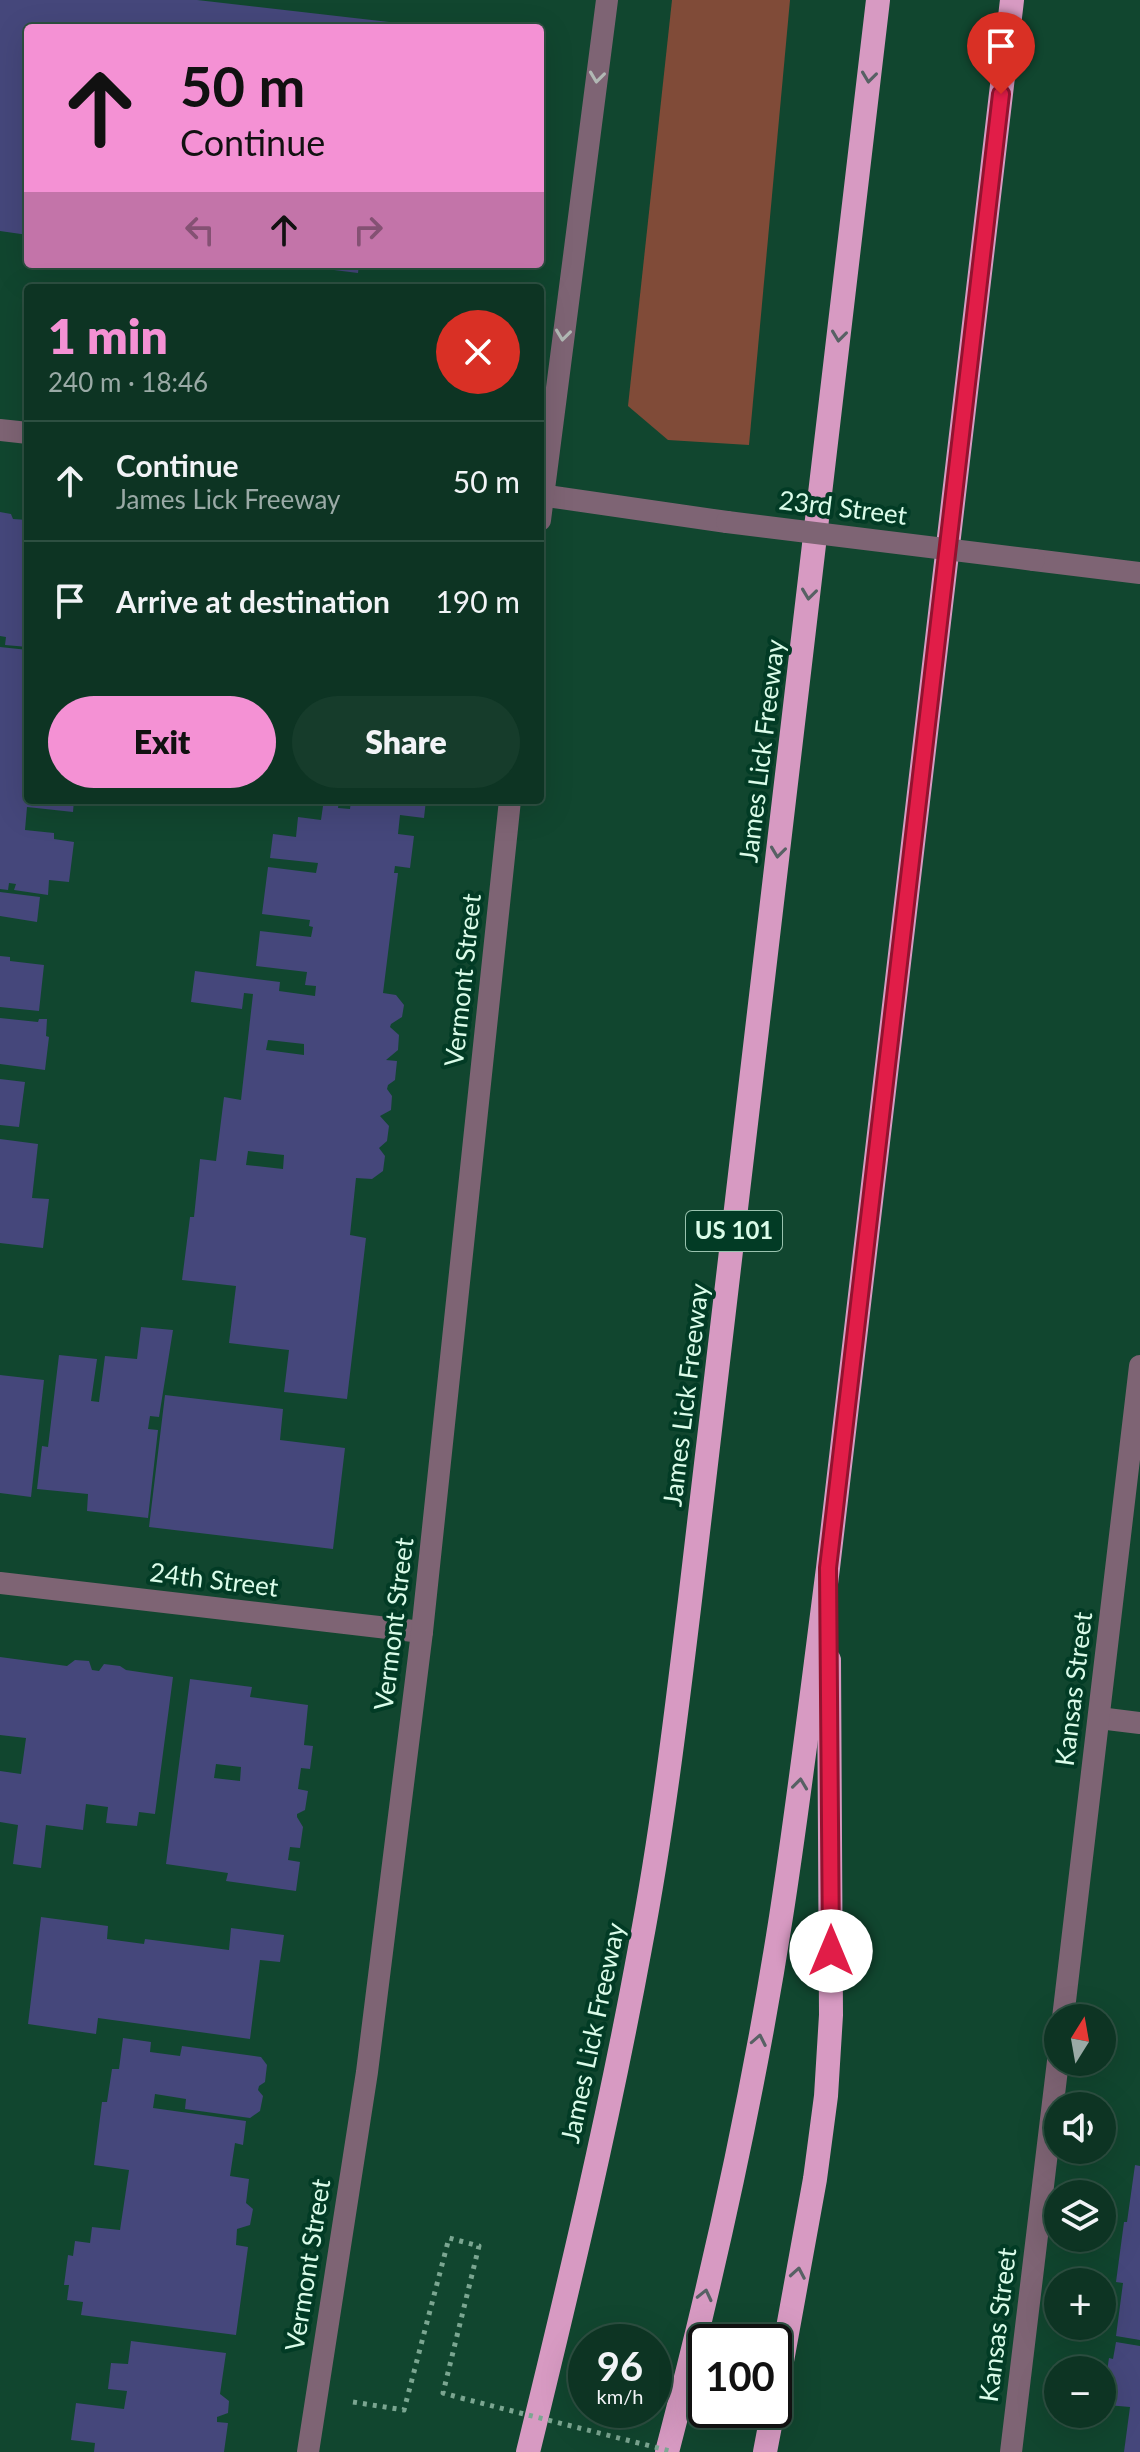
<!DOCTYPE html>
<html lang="en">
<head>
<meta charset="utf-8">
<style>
	body { margin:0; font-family:Lato,sans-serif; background:#163c2b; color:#f1f3f6; height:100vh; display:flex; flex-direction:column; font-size:30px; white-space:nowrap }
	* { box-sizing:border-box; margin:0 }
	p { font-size:26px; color:#9aaaa6 }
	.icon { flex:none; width:44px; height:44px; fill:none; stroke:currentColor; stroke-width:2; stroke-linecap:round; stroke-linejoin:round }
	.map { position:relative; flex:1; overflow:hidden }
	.panel { position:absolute; left:24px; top:284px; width:520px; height:520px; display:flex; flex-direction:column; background:#0d3423; border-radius:8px; box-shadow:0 8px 32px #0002,0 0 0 2px #2d4f41 }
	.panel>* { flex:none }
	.top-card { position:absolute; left:24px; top:24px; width:520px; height:244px; border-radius:8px; box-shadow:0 8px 32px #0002,0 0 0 2px #2d4f41; background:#f491d4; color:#111; overflow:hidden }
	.needle { width:52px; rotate:11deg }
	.buttons { position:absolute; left:1044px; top:2004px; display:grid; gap:16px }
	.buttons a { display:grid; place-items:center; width:72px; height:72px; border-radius:50%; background:#0d3423; box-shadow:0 8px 32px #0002,0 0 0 2px #2d4f41; font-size:40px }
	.speed { position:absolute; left:568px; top:2324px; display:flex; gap:16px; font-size:40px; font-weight:700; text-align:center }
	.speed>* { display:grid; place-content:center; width:104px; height:104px; border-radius:50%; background:#0d3423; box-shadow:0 8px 32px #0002,0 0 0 2px #2d4f41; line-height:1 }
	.speed small { font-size:20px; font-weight:400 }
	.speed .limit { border:4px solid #111; border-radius:12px; background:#fff; color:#111 }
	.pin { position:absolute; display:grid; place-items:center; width:68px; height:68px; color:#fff; margin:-82px -34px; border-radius:50% 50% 50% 0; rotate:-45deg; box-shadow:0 0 8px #0007 }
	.pin .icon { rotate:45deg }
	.me { position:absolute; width:88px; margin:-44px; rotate:0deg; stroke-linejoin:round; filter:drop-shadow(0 0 6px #0008) }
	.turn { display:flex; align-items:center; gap:28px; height:168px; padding:0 24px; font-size:36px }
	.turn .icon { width:104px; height:104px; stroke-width:2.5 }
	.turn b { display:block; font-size:56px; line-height:68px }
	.lanes { display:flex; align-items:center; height:76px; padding:0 24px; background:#0003; justify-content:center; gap:40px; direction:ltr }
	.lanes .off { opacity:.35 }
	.round { display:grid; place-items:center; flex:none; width:84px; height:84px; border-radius:42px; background:#163c2b }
	.headline { display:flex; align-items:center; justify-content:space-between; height:136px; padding:0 24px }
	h1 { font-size:48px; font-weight:800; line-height:60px; color:#f491d4 }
	.button { display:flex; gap:16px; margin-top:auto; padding:16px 24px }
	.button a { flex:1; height:92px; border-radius:48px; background:#f491d4; color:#111; font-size:32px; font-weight:800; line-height:92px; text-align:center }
	.button a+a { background:#163c2b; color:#f1f3f6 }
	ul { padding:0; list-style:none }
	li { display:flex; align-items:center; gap:24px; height:120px; padding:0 24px; border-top:2px solid #2d4f41 }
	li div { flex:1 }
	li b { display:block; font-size:30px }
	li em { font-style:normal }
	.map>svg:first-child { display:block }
</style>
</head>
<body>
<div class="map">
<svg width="1140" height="2452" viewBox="0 0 1140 2452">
	<rect width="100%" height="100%" fill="#11462f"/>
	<polygon fill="#804b38" points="672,0 790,0 749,445 668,440 628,406"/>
	<g fill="#45477b" fill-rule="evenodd">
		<polygon points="0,0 197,0 424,26 424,28 28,28 28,235 0,231"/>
		<polygon points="302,264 359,264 358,273 302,266"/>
		<polygon points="0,512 11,514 13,519 28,520 28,647 5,645 6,637 0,636"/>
		<polygon points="0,647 28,650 28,800 74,800 73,812 27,807 25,830 54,833 54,839 74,842 69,882 49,880 48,895 14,890 16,884 9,883 8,890 0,889"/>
		<path d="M290,800H339L338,808L350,809L351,800H426L424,818L400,815L398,834L414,836L410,868L395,866L394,873H398L383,993L396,995L404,1005L402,1017L391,1024L390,1027L399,1035L398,1050L386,1060L397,1061L395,1080L388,1085L387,1089L392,1096L391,1110L380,1116L389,1126L387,1141L379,1148L385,1156L383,1171L372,1179L356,1178L350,1235L366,1238L347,1399L284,1392L289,1350L229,1343L236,1286L182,1280L190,1217H194L200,1159L216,1161L224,1097L241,1100L253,994L244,993L242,1009L191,1002L195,971L280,982L279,991L315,996L316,986L305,985L307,972L256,966L260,931L311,937L313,927L309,926L310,920L262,914L268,867L316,873L318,863L270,858L273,834L296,837L298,817L321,820L323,806L290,802ZM268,1040L304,1044V1055L266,1050ZM248,1151L284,1155L283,1169L246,1165Z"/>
		<polygon points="0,892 40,897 37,922 0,916"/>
		<polygon points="0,956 10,957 10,961 44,965 39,1011 0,1007"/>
		<polygon points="0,1018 38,1022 39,1019 47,1019 46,1036 49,1037 45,1070 0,1064"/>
		<polygon points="0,1079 25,1082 19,1127 0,1125"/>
		<polygon points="0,1139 38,1144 32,1198 49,1199 43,1248 0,1243"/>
		<polygon points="141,1327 173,1330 159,1417 150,1416 148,1429 158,1430 148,1518 87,1511 88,1494 37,1489 42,1446 48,1447 59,1355 97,1359 91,1401 99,1402 105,1356 137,1359"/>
		<polygon points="0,1375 44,1380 31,1497 0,1493"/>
		<polygon points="165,1395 283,1409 280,1440 345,1448 333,1549 149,1527"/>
		<polygon points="0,1657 67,1666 75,1660 89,1661 92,1670 99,1671 104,1664 120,1666 126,1670 173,1677 155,1814 139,1812 137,1826 106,1823 108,1807 86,1804 83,1830 46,1825 41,1868 13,1864 18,1825 0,1822 0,1771 21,1774 26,1738 0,1735"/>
		<path d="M190,1679L252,1687L250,1697L308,1705L304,1745L313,1746L310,1769L301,1768L298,1789L308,1791L305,1810L297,1814V1817L303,1827L300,1848L290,1847L288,1860L300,1862L296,1891L226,1881L228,1873L166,1864ZM216,1764L241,1767L240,1781L214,1778Z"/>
		<polygon points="41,1917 108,1926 107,1939 144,1944 145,1939 229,1950 231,1928 284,1935 280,1962 260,1960 250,2039 98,2018 96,2034 28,2024"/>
		<polygon points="123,2038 151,2042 150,2052 180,2056 182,2046 261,2057 267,2065 265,2082 259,2086 258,2090 263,2096 260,2111 250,2118 185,2109 186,2099 155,2094 153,2108 246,2121 243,2145 235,2143 230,2176 249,2179 246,2203 253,2209 250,2225 237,2229 236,2245 248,2247 236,2335 81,2315 83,2302 67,2300 69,2285 64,2285 68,2255 73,2256 75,2241 90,2243 92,2227 120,2230 129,2170 94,2165 102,2102 107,2102 112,2069 119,2069"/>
		<polygon points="1135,2165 1140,2166 1140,2340 1116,2336 1123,2283 1116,2282 1124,2222 1127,2222"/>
		<polygon points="131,2341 226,2353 220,2394 229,2401 228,2413 217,2417 217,2422 228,2423 224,2452 94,2452 95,2443 71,2440 76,2403 124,2409 127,2391 108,2389 111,2363 128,2364"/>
		<polygon points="1116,2342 1140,2346 1140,2452 1124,2452 1130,2407 1107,2405 1109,2392 1104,2391 1109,2358 1113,2359"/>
	</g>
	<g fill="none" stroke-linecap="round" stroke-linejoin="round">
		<polyline stroke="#7ba691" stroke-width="5" stroke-dasharray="4 6" stroke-linecap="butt" points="353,2402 404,2410 449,2238 479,2246 443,2393 461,2398"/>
		<g stroke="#7e6474" stroke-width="22">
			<polyline points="0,430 28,433"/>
			<polyline points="540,495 727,522"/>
			<polyline points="540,520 607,0"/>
			<polyline points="1034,560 1140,573"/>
			<polyline points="0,1583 422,1632"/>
			<polyline points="1099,1718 1140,1723"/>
			<polyline points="1063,2018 1140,1366"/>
			<polyline points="308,2452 367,2072 422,1632 510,800"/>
			<polyline points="1011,2452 1058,2061"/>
		</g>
		<g stroke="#d79ac2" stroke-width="24">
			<polyline points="774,2405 815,2179 826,2096 831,2015 829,1660"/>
			<path d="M528,2452C569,2285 609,2117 640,1948C662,1833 676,1716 690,1600L878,0"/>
			<path d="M667,2452C713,2276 753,2097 781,1917C799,1801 813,1684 828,1568L1012,0"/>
			<polyline points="765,2452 773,2410"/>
		</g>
		<polyline stroke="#7ba691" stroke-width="5" stroke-dasharray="4 6" stroke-linecap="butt" points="461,2398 674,2452"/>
		<polyline stroke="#7e6474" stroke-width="22" points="727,522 1034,560"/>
	</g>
	<defs><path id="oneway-chevron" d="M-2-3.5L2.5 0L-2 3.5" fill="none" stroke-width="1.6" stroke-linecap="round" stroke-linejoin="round" transform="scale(2)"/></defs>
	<g stroke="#b1b8b4">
		<use href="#oneway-chevron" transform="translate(597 77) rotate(97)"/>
		<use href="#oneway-chevron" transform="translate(563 335) rotate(97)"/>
	</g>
	<g stroke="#576164">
		<use href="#oneway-chevron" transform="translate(869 77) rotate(97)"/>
		<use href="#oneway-chevron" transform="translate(839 336) rotate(97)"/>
		<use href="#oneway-chevron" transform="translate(809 594) rotate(97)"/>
		<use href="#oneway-chevron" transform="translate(778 852) rotate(97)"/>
		<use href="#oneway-chevron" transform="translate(800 1784) rotate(-83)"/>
		<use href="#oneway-chevron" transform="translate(759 2040) rotate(-79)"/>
		<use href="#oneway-chevron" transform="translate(798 2273) rotate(-80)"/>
		<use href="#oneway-chevron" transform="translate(705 2295) rotate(-77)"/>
	</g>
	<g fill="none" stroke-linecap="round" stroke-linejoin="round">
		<defs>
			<polyline id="route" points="831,1951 828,1568 1001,94"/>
		</defs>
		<use href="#route" stroke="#92132f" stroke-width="20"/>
		<use href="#route" stroke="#e11d48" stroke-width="14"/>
	</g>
	<g text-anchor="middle" stroke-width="8" stroke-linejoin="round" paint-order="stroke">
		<rect fill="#023b25" stroke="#99c2ae" stroke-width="2" x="686" y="1211" width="96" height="40" rx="6"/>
		<g font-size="24" font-weight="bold" fill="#dafce9">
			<text x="734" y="1239">US 101</text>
		</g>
		<g font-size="26" fill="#dafce9" stroke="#023b25">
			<text transform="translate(843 508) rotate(7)" y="9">23rd Street</text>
			<text transform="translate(762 751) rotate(-83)" y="9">James Lick Freeway</text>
			<text transform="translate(463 980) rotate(-84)" y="9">Vermont Street</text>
			<text transform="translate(686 1395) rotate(-83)" y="9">James Lick Freeway</text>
			<text transform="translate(214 1580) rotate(7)" y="9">24th Street</text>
			<text transform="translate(394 1624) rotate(-83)" y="9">Vermont Street</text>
			<text transform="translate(1074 1689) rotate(-83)" y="9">Kansas Street</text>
			<text transform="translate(593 2033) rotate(-78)" y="9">James Lick Freeway</text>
			<text transform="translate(308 2265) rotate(-81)" y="9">Vermont Street</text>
			<text transform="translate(998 2325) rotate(-83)" y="9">Kansas Street</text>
		</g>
	</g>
</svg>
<div class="buttons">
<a><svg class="needle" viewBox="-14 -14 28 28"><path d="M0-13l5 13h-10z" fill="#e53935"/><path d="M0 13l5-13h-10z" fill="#9aaaa6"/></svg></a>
<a><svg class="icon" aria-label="sound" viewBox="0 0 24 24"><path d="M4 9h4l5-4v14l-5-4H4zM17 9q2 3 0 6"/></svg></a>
<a><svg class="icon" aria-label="layers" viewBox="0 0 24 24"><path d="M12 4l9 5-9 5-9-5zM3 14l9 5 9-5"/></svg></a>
<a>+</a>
<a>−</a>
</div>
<div class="speed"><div>96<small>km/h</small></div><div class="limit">100</div></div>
<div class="pin" style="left:1001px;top:94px;background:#d93025"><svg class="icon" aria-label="arrive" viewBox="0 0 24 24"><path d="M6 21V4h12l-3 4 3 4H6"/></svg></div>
<svg class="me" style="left:831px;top:1951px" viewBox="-20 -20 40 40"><circle r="19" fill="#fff"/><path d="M0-13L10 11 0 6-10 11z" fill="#e11d48"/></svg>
<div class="top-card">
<div class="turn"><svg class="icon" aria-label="ahead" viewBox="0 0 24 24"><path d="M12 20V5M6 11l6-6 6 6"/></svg><div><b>50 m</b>Continue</div></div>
<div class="lanes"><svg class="icon off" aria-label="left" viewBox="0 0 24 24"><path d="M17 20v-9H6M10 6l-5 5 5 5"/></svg><svg class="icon" aria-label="ahead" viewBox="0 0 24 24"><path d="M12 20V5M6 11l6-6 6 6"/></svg><svg class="icon off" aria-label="right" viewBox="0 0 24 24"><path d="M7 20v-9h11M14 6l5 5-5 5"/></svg></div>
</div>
<section class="panel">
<div class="headline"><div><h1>1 min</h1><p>240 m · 18:46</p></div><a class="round" style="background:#d93025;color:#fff"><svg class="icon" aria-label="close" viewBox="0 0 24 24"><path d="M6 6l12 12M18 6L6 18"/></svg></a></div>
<ul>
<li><svg class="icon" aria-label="ahead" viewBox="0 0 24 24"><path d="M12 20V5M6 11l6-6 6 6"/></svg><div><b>Continue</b><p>James Lick Freeway</p></div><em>50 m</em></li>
<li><svg class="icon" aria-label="arrive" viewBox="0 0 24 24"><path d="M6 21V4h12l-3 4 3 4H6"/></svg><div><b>Arrive at destination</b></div><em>190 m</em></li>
</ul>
<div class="button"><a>Exit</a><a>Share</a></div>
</section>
</div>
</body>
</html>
